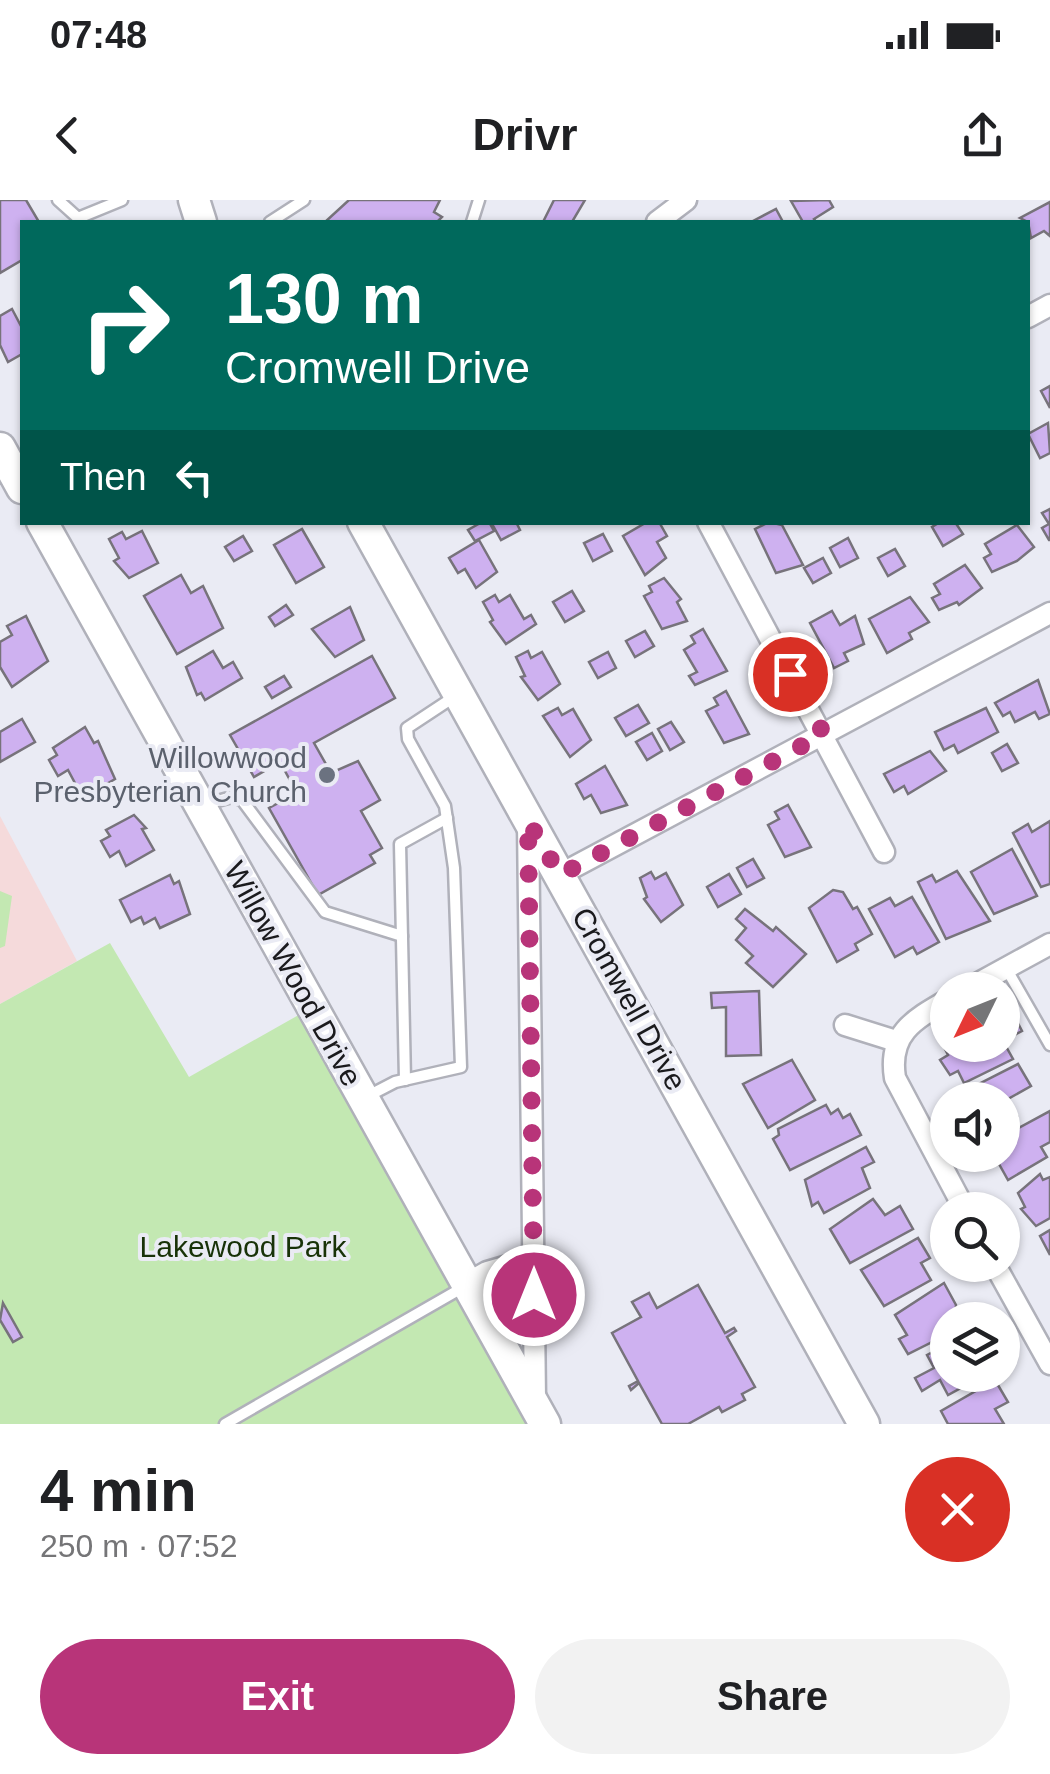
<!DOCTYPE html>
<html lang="en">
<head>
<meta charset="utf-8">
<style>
	body { margin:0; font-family:Arial,sans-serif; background:#f2f2f2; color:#202124; height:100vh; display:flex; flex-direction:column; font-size:38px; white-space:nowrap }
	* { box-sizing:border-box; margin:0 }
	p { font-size:32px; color:#757577 }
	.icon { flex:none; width:55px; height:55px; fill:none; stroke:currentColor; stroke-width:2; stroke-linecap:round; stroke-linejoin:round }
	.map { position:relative; height:1224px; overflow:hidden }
	.details { display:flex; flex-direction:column; background:#fff; flex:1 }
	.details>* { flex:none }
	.guide { position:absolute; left:20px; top:20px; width:1010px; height:305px; border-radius:0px; box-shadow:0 2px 8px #0004; background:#00695c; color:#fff; overflow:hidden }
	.needle { width:65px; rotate:227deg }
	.fabs { position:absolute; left:930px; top:772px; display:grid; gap:20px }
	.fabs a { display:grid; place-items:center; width:90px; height:90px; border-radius:50%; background:#fff; box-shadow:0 2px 8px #0004; font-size:50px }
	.pin { position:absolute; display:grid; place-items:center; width:85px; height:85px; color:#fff; margin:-42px; border:5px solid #fff; border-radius:50%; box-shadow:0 2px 10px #0007 }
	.me { position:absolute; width:110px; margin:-55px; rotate:0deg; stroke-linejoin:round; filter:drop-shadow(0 0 8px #0008) }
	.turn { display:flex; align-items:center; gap:35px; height:210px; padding:0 40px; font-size:45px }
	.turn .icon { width:130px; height:130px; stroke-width:2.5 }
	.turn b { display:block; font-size:70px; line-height:85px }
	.then { display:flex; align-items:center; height:95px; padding:0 40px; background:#0003; gap:20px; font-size:38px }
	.round { display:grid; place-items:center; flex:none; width:105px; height:105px; border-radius:52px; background:#f2f2f2 }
	.overview { display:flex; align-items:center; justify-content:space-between; height:170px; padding:0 40px }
	h1 { font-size:60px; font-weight:600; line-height:75px }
	.primary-button { display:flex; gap:20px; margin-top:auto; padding:20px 40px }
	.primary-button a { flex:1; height:115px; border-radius:60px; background:#b83479; color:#fff; font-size:40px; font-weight:600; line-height:115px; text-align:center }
	.primary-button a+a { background:#f2f2f2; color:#202124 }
	.status { display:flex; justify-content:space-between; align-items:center; height:70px; padding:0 50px; background:#fff; direction:ltr }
	.status svg { height:28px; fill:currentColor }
	header { display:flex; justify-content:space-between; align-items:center; height:130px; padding:0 40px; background:#fff; font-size:45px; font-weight:600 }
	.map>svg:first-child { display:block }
</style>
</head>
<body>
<div class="status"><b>07:48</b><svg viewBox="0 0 49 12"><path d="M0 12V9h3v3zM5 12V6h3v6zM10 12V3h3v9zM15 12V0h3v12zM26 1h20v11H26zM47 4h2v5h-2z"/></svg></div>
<header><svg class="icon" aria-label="back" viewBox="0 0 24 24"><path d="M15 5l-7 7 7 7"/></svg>Drivr<svg class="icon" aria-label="share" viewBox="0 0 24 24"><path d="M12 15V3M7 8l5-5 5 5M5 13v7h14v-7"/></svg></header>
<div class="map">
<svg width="1050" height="1224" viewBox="0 0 1050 1224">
	<rect width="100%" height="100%" fill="#eaebf4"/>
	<polygon fill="#f5dadb" points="0,616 77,761 0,804"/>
	<g fill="#c3e8b2">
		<polygon points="0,691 12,696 5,746 0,748"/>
		<polygon points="110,743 189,877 311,808 545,1224 0,1224 0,804"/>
	</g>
	<g fill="#ceb1f0" stroke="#77737b" stroke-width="2.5">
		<polygon points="0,0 26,0 39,22 22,22 22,60 0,73"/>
		<polygon points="349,0 440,0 434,12 442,17 437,22 325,22"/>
		<polygon points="554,0 585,0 572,22 543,22"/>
		<polygon points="829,0 833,7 814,19 816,22 803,22 791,1"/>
		<polygon points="1050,2 1050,36 1044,31 1031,38 1028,22 1020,18"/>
		<polygon points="776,9 783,22 751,22"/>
		<polygon points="12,109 22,128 22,154 8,162 0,145 0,116"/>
		<polygon points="1050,186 1050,208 1041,191"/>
		<polygon points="1048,223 1050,253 1040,258 1028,234"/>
		<polygon points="1050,309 1050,340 1049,340 1042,328 1049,324 1042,313"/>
		<polygon points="482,322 489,322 494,331 475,341 468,330"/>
		<polygon points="491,322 516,322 520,330 501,340"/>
		<polygon points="647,322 659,322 667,336 657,342 666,358 645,375 623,336"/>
		<polygon points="769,322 782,325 803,365 776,373 755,329"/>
		<polygon points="940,322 955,322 963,334 943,346 932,327"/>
		<polygon points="1017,325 1034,347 1017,361 992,372 984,358 991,354 985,344"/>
		<polygon points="302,329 324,367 296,383 274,345"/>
		<polygon points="142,331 158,363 129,378 114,361 119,358 109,339 122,332 126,339"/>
		<polygon points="603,334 612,351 593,361 584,343"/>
		<polygon points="243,336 252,351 234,361 225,347"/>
		<polygon points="848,338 858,358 840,367 830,348"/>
		<polygon points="479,340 497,372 476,388 465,369 458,373 449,358"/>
		<polygon points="895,349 905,366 888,376 878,358"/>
		<polygon points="823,358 831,373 813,383 804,368"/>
		<polygon points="965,365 982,388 959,405 957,402 939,410 932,398 940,394 934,384"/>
		<polygon points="181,375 191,393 203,386 223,428 177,454 144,396"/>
		<polygon points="664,378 681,399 677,402 687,421 662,429 644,396 652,392 649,386"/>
		<polygon points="572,391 584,411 565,422 553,402"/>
		<polygon points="495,395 499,402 510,395 524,419 531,415 536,424 506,444 490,422 493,420 483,402"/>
		<polygon points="910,397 929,422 909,433 912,439 887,453 869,419"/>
		<polygon points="286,405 293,415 275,426 269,417"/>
		<polygon points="350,407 364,440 335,457 312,429"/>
		<polygon points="832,411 840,425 855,416 864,444 844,453 848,461 834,468 810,423"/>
		<polygon points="26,416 48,461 12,487 0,467 0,442 12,435 7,426"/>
		<polygon points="703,429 727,471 695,485 689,476 697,472 684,450 695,443 691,436"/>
		<polygon points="645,431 654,446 635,457 626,441"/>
		<polygon points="213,451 223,468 233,462 242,478 205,500 201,493 197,495 186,467"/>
		<polygon points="528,451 531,458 542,452 560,484 538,500 521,477 525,476 516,457"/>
		<polygon points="608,452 616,468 598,478 589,462"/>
		<polygon points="372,456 395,498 314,543 331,573 358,561 380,600 361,611 382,648 370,655 375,663 318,695 269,608 297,593 280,562 254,577 230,535"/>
		<polygon points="284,476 291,487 272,498 265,487"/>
		<polygon points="1038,480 1050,514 1039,519 1035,512 1015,522 1010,512 1003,516 995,503"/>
		<polygon points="726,491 749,534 724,543 706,511 718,505 714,498"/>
		<polygon points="638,505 649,523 626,536 615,518"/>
		<polygon points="558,508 562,515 573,509 591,540 570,557 543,516"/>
		<polygon points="986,508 998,532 958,553 954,545 944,550 935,532"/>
		<polygon points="22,519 35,542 0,562 0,532"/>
		<polygon points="671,522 684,542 670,550 658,529"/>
		<polygon points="85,527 94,543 98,541 115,579 83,598 68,570 58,576 49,560 57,555 53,548"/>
		<polygon points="652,533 662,551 647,560 636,542"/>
		<polygon points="1007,544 1018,563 1002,571 992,553"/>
		<polygon points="930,551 946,571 908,594 904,586 894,592 884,574"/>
		<polygon points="605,566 627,605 601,613 591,595 584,599 576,584"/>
		<polygon points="788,605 811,647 785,657 768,625 779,619 775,612"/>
		<polygon points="134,615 146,628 142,629 154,650 126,666 119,651 110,657 101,641 110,636 106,630"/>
		<polygon points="1050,621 1050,684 1041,687 1013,633 1028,624 1032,632"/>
		<polygon points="1012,649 1037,696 994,714 971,672"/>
		<polygon points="753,659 764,678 747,687 737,668"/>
		<polygon points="957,671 990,721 946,739 918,682 932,675 936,682"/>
		<polygon points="651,672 655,679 666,673 683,705 661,722 644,699 647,697 640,678"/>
		<polygon points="729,674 741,694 718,707 707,687"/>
		<polygon points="170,675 174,684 179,681 190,714 160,728 155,718 144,724 141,717 131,722 120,700"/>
		<polygon points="833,690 843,692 853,709 857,707 872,734 855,744 858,750 837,762 809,708"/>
		<polygon points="912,697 939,742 917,754 913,747 895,757 869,709 890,698 895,706"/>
		<polygon points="745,709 773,731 776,727 806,754 773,787 746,763 753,756 736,740 746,728 736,719"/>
		<polygon points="759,791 761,855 726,856 726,807 712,808 711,793"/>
		<polygon points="1010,808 1022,831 1003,841 1013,859 964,883 958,871 950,875 940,860 948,855 942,843 1002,845 1002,812"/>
		<polygon points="792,860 815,900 768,928 743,884"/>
		<polygon points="1018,864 1031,886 1008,899 1017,916 1002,924 1002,900 967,900 963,892"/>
		<polygon points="826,905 831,914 838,909 843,918 850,914 861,935 790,970 773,939 779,935 778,929"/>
		<polygon points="1050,911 1050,942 1041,947 1047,957 1008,980 994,955 1002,955 1002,937"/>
		<polygon points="866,947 874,962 862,968 870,988 824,1013 818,1002 812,1006 805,980"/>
		<polygon points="1040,974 1043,980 1050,977 1050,1018 1036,1026 1021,1009 1025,1007 1018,993"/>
		<polygon points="873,999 885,1015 900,1006 913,1029 850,1063 830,1029"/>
		<polygon points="1050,1030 1050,1055 1040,1036"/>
		<polygon points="918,1038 930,1058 921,1063 931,1080 884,1106 861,1070"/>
		<polygon points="944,1083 956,1105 955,1120 948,1120 948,1134 908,1154 899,1139 907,1135 895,1115"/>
		<polygon points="698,1085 725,1133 734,1128 736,1131 727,1137 755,1187 742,1194 745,1200 722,1212 719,1207 688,1224 662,1224 639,1183 631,1190 629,1186 638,1181 612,1133 641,1117 632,1102 649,1093 657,1108"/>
		<polygon points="3,1103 22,1137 13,1142 0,1120"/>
		<polygon points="948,1144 948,1175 979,1178 948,1195 940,1180 922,1191 915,1178 934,1168 927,1155"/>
		<polygon points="995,1180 1008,1202 995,1209 1004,1224 948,1224 941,1211"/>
	</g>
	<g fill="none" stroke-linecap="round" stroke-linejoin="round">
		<defs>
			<g id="lane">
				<polyline points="58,0 78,18 122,0"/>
				<polyline points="270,22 304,0"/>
				<polyline points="472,22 479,0"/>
				<polyline points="206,604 232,597 242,600 325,712 402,736"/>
				<polyline points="1006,768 1050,845"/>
				<polyline points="405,880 400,644 447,618"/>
				<polyline points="368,896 395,882 461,867 454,668 445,606 408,539 407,528 457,495"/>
				<polyline points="225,1224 462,1088"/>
			</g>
			<g id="street">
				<polyline points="657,22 686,0"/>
				<polyline points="1028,117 1050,105"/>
				<polyline points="708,322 884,652"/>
				<polyline points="528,623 535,1199"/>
				<polyline points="559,675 1050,413"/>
				<polyline points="966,790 1050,744"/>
				<path d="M948,800C913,820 888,834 895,878L965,1010"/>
				<polyline points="845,825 896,841"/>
				<polyline points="995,1065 1050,1164"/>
				<polyline points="466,1084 487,1072 535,1058"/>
			</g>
			<g id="secondary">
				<polyline points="194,0 201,22"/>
				<polyline points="0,248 22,288"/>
				<polyline points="42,322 545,1224"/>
				<polyline points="363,322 864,1224"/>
			</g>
		</defs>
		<use href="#lane" stroke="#b0b1ba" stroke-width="15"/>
		<use href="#street" stroke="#b0b1ba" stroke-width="25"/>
		<use href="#secondary" stroke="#b0b1ba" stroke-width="35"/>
		<use href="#lane" stroke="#fff" stroke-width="10"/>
		<use href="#street" stroke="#fff" stroke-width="20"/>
		<use href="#secondary" stroke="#fff" stroke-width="30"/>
	</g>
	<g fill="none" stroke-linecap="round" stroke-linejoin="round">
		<polyline stroke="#b83479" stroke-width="18" stroke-dasharray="0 32.4" points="534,1095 528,621 560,675 824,534 790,474"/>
	</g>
	<circle fill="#6b7280" stroke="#eaebf4" stroke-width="4" cx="327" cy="575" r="10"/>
	<g text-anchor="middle" stroke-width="8" stroke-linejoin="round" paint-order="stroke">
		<g font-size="30" fill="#5b616d" stroke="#eaebf4" text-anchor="end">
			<text x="307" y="568">Willowwood<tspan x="307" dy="34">Presbyterian Church</tspan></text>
		</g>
		<g font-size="30" fill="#1a1a1d" stroke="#eaebf4">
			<text transform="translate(293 774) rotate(61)" y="10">Willow Wood Drive</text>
			<text transform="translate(629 799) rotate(61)" y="10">Cromwell Drive</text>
		</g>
		<g font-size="30" fill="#183208" stroke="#eaebf4">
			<text x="243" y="1057">Lakewood Park</text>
		</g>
	</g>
</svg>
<div class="fabs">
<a><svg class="needle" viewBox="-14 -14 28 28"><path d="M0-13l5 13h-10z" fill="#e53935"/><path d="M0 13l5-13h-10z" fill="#757577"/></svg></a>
<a><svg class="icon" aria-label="sound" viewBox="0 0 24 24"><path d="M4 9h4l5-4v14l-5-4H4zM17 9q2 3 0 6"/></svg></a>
<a><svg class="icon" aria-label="search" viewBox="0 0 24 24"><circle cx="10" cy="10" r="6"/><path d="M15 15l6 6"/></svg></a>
<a><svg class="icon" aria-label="layers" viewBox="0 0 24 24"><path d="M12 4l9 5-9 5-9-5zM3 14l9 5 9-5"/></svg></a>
</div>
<div class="pin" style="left:790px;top:474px;background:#d93025"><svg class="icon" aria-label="arrive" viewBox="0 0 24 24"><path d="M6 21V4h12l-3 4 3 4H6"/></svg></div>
<svg class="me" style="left:534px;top:1095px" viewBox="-20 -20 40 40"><circle r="17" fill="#b83479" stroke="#fff" stroke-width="3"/><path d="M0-11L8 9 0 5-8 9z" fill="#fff"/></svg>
<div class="guide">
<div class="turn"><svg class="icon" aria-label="right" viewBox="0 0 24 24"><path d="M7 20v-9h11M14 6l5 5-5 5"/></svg><div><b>130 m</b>Cromwell Drive</div></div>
<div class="then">Then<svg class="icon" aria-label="left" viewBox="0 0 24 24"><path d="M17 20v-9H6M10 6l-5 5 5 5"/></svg></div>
</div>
</div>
<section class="details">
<div class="overview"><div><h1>4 min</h1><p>250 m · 07:52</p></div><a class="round" style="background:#d93025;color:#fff"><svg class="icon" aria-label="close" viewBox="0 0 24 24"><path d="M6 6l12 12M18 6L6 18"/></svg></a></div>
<div class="primary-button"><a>Exit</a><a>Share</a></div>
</section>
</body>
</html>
